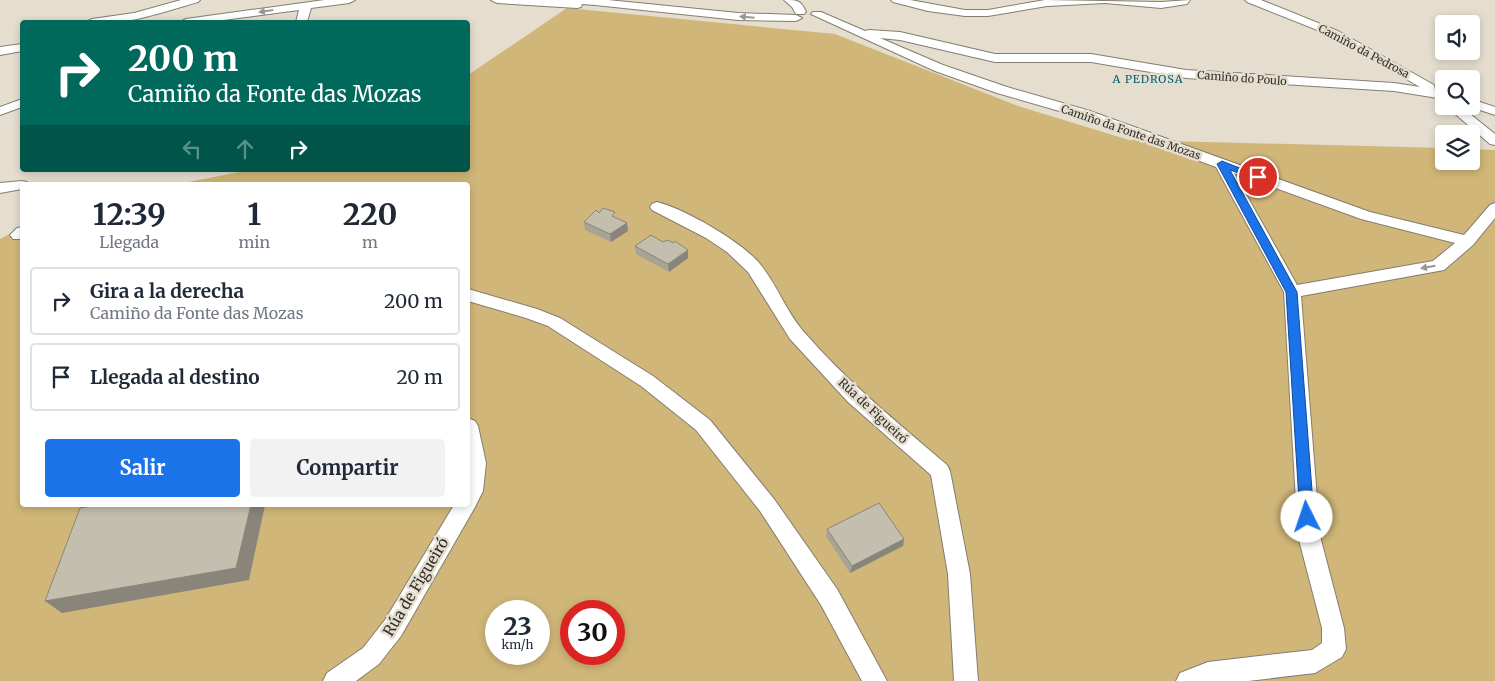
<!DOCTYPE html>
<html lang="es">
<head>
<meta charset="utf-8">
<style>
	body { margin:0; font-family:Merriweather,serif; background:#f2f2f3; color:#1f2937; height:100vh; display:flex; flex-direction:column; font-size:19px; white-space:nowrap }
	* { box-sizing:border-box; margin:0 }
	p { font-size:16px; color:#747a83 }
	.icon { flex:none; width:28px; height:28px; fill:none; stroke:currentColor; stroke-width:2; stroke-linecap:round; stroke-linejoin:round }
	.map { position:relative; flex:1; overflow:hidden }
	.side { position:absolute; left:20px; top:182px; width:450px; height:325px; display:flex; flex-direction:column; background:#fff; border-radius:5px; box-shadow:0 2px 8px #0003 }
	.side>* { flex:none }
	.guide { position:absolute; left:20px; top:20px; width:450px; height:152px; border-radius:5px; box-shadow:0 2px 8px #0003; background:#00695c; color:#fff; overflow:hidden }
	.fabs { position:absolute; left:1435px; top:15px; display:grid; gap:10px }
	.fabs a { display:grid; place-items:center; width:45px; height:45px; border-radius:5px; background:#fff; box-shadow:0 2px 8px #0003; font-size:25px }
	.speed { position:absolute; left:485px; top:600px; display:flex; gap:10px; font-size:25px; font-weight:700; text-align:center }
	.speed>* { display:grid; place-content:center; width:65px; height:65px; border-radius:50%; background:#fff; box-shadow:0 2px 8px #0003; line-height:1 }
	.speed small { font-size:12px; font-weight:400 }
	.speed .limit { border:8px solid #d22; background:#fff; color:#111 }
	.pin { position:absolute; display:grid; place-items:center; width:42px; height:42px; color:#fff; margin:-21px; border:2px solid #fff; border-radius:50%; box-shadow:0 1px 5px #0007 }
	.me { position:absolute; width:55px; margin:-28px; rotate:356deg; stroke-linejoin:round; filter:drop-shadow(0 0 4px #0008) }
	.turn { display:flex; align-items:center; gap:18px; height:105px; padding:0 25px; font-size:22px }
	.turn .icon { width:65px; height:65px; stroke-width:2.5 }
	.turn b { display:block; font-size:35px; line-height:42px }
	.lanes { display:flex; align-items:center; height:48px; padding:0 25px; background:#0003; justify-content:center; gap:25px; direction:ltr }
	.lanes .off { opacity:.35 }
	.eta { display:flex; justify-content:space-evenly; align-items:center; height:85px; text-align:center }
	.eta b { font-size:30px; font-weight:700; line-height:35px }
	.action { display:flex; gap:10px; margin-top:auto; padding:10px 25px }
	.action a { flex:1; height:58px; border-radius:5px; background:#1a73e8; color:#fff; font-size:20px; font-weight:700; line-height:58px; text-align:center }
	.action a+a { background:#f2f2f3; color:#1f2937 }
	ul { padding:0; list-style:none }
	li { display:flex; align-items:center; gap:15px; height:68px; margin:0 10px 8px; padding:0 15px; border:2px solid #e0e1e3; border-radius:5px }
	li div { flex:1 }
	li b { display:block; font-size:19px }
	li em { font-style:normal }
	.map>svg:first-child { display:block }
</style>
</head>
<body>
<div class="map">
<svg width="1495" height="681" viewBox="0 0 1495 681">
	<rect width="100%" height="100%" fill="#e5decf"/>
	<path fill="#d0b678" fill-rule="evenodd" d="M567,8L835,34L1018,106L1129,140L1444,148V161H1471V149L1495,150V681H0V239L22,227V505H468V185H173L250,170H468V75ZM496,611H539V654H496ZM571,611H614V654H571Z"/>
	<g fill="none" stroke-linecap="round" stroke-linejoin="round">
		<defs>
			<g id="street">
				<path d="M181,0H200L198,2C162,12 124,27 86,22L92,19L134,13Z"/>
				<polygon points="324,0 355,0 349,3 311,8 307,22 296,22 299,10 208,22 180,22 186,19"/>
				<polygon points="491,0 608,0 738,13 796,15 802,18 796,21 738,20 595,5 582,4 581,7 577,8 497,3"/>
				<path d="M784,0C797,0 801,0 806,12L804,14H796L792,7Z"/>
				<polygon points="891,0 910,0 965,10 988,10 1045,0 1161,2 1190,0 1187,4 1161,8 1105,3 1047,6 988,16 965,16 928,11 893,2"/>
				<path d="M1245,0H1261L1338,31L1434,85L1435,90L1444,91V99L1394,91L1186,78L1091,62H995L900,40L880,38L943,65L1007,87L1090,111L1370,212L1464,235L1490,205L1495,203V218L1473,245L1444,270L1301,296L1320,536L1344,628L1346,649L1342,657L1315,673L1248,681H1176L1180,673L1208,662L1312,650L1322,643V628L1298,536L1284,292L1216,167L1080,117L997,93L935,71L811,14L813,12H821L865,31L869,30L900,32L995,54H1091L1186,70L1394,83L1420,87L1330,35L1247,2ZM1234,173L1361,219L1455,243L1433,261L1297,285Z"/>
				<polygon points="22,44 22,51 0,55 0,47"/>
				<polygon points="22,99 22,107 0,115 0,107"/>
				<polygon points="1471,99 1495,107 1495,115 1468,106 1471,106"/>
				<polygon points="1446,106 1460,106 1495,134 1495,145 1490,144"/>
				<polygon points="22,181 27,182 29,185 22,185 22,189 0,193 0,183"/>
				<path d="M657,202C685,209 742,242 760,264C777,285 786,311 803,331C846,381 897,422 947,465L950,471L970,574L978,681H954L948,574L931,475L848,402L790,339L748,272L727,252L706,238L652,210L650,207L652,204Z"/>
				<polygon points="22,227 22,239 13,239 10,235 17,228"/>
				<polygon points="468,289 537,309 560,318 653,376 710,420 774,499 837,589 887,681 862,681 821,605 760,511 696,430 641,386 548,326 526,318 468,301"/>
				<polygon points="468,418 475,421 478,426 486,463 483,491 475,507 401,636 379,664 356,681 323,681 327,673 363,648 385,620 454,505 468,505"/>
			</g>
		</defs>
		<use href="#street" stroke="#847e70" stroke-width="2"/>
		<use href="#street" fill="#fff" fill-rule="evenodd"/>
	</g>
	<g fill="#a9a396">
		<polygon points="599,213 615,218 627,223 628,231 611,242 585,230 584,222"/>
		<polygon points="663,242 688,250 688,258 669,272 636,254 635,246"/>
		<polygon points="827,529 904,539 903,546 850,573 826,536"/>
	</g>
	<g fill="#89857a">
		<polygon points="627,223 628,231 611,242 610,234"/>
		<polygon points="688,250 688,258 669,272 668,264"/>
		<polygon points="251,505 265,505 249,580 62,613 45,601"/>
		<polygon points="904,539 903,546 850,573 852,566"/>
	</g>
	<g fill="#c4beaf" stroke="#89857a">
		<polygon points="603,208 615,212 612,216 627,223 610,234 584,222 596,210 599,213"/>
		<polygon points="651,235 663,242 668,240 673,243 675,241 688,250 668,264 635,246"/>
		<polygon points="879,503 904,539 852,566 827,529"/>
		<polygon points="98,505 251,505 236,568 45,601 80,508"/>
	</g>
	<defs><path id="oneway-solid" d="M-6-.8H1V-3.2L6.5 0L1 3.2V.8H-6Z" transform="scale(1.25)"/></defs>
	<g fill="#999895">
		<use href="#oneway-solid" transform="translate(266 11) rotate(172)"/>
		<use href="#oneway-solid" transform="translate(747 17) rotate(-175)"/>
		<use href="#oneway-solid" transform="translate(1428 267) rotate(170)"/>
	</g>
	<polygon fill="#1a73e8" stroke="#114b97" points="1222,161 1262,177 1258,180 1230,170 1297,292 1314,517 1312,521 1307,523 1302,521 1300,517 1286,292 1217,164"/>
	<g text-anchor="middle" stroke-width="5" stroke-linejoin="round" paint-order="stroke">
		<g font-size="11" fill="#33302b" stroke="#e5decf">
			<text transform="translate(1364 51) rotate(28)" y="4">Camiño da Pedrosa</text>
			<text transform="translate(1242 78) rotate(4)" y="4">Camiño do Poulo</text>
			<text transform="translate(1131 132) rotate(19)" y="4">Camiño da Fonte das Mozas</text>
		</g>
		<g font-size="11" letter-spacing="1" fill="#055f73" stroke="#e5decf">
			<text x="1148" y="83">A PEDROSA</text>
		</g>
		<g font-size="12" fill="#33302b" stroke="#e5decf">
			<text transform="translate(873 411) rotate(43)" y="4">Rúa de Figueiró</text>
		</g>
		<g font-size="15" fill="#33302b" stroke="#e5decf">
			<text transform="translate(416 587) rotate(-59)" y="5">Rúa de Figueiró</text>
		</g>
	</g>
</svg>
<div class="fabs">
<a><svg class="icon" aria-label="sound" viewBox="0 0 24 24"><path d="M4 9h4l5-4v14l-5-4H4zM17 9q2 3 0 6"/></svg></a>
<a><svg class="icon" aria-label="search" viewBox="0 0 24 24"><circle cx="10" cy="10" r="6"/><path d="M15 15l6 6"/></svg></a>
<a><svg class="icon" aria-label="layers" viewBox="0 0 24 24"><path d="M12 4l9 5-9 5-9-5zM3 14l9 5 9-5"/></svg></a>
</div>
<div class="speed"><div>23<small>km/h</small></div><div class="limit">30</div></div>
<div class="pin" style="left:1258px;top:177px;background:#d93025"><svg class="icon" aria-label="arrive" viewBox="0 0 24 24"><path d="M6 21V4h12l-3 4 3 4H6"/></svg></div>
<svg class="me" style="left:1307px;top:517px" viewBox="-20 -20 40 40"><circle r="19" fill="#fff"/><path d="M0-13L10 11 0 6-10 11z" fill="#1a73e8"/></svg>
<div class="guide">
<div class="turn"><svg class="icon" aria-label="right" viewBox="0 0 24 24"><path d="M7 20v-9h11M14 6l5 5-5 5"/></svg><div><b>200 m</b>Camiño da Fonte das Mozas</div></div>
<div class="lanes"><svg class="icon off" aria-label="left" viewBox="0 0 24 24"><path d="M17 20v-9H6M10 6l-5 5 5 5"/></svg><svg class="icon off" aria-label="ahead" viewBox="0 0 24 24"><path d="M12 20V5M6 11l6-6 6 6"/></svg><svg class="icon" aria-label="right" viewBox="0 0 24 24"><path d="M7 20v-9h11M14 6l5 5-5 5"/></svg></div>
</div>
<section class="side">
<div class="eta">
<div><b>12:39</b><p>Llegada</p></div>
<div><b>1</b><p>min</p></div>
<div><b>220</b><p>m</p></div>
</div>
<ul>
<li><svg class="icon" aria-label="right" viewBox="0 0 24 24"><path d="M7 20v-9h11M14 6l5 5-5 5"/></svg><div><b>Gira a la derecha</b><p>Camiño da Fonte das Mozas</p></div><em>200 m</em></li>
<li><svg class="icon" aria-label="arrive" viewBox="0 0 24 24"><path d="M6 21V4h12l-3 4 3 4H6"/></svg><div><b>Llegada al destino</b></div><em>20 m</em></li>
</ul>
<div class="action"><a>Salir</a><a>Compartir</a></div>
</section>
</div>
</body>
</html>
